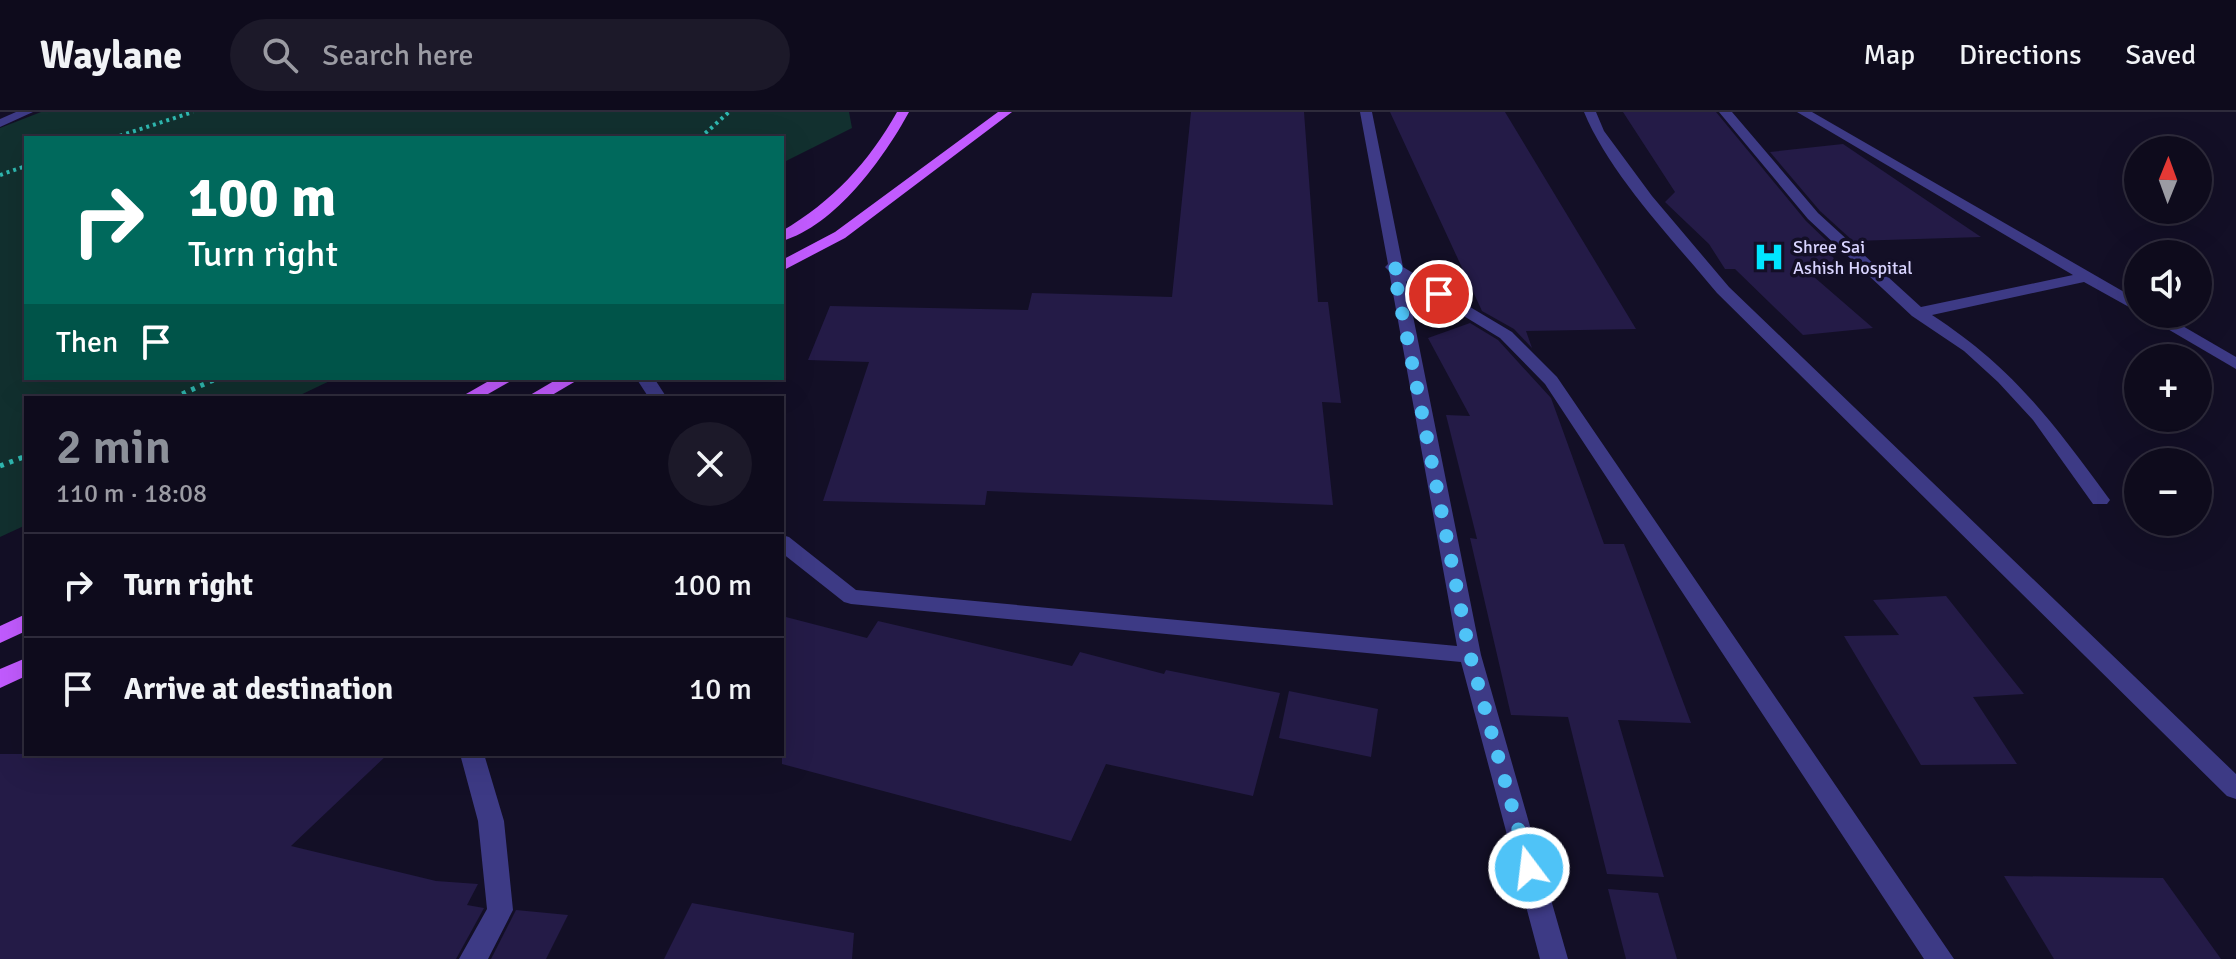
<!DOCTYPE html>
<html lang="en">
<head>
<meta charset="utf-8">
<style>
	body { margin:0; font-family:Signika,sans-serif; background:#1c1929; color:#f1f3f6; height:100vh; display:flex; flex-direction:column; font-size:30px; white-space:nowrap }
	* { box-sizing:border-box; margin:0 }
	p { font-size:26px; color:#9b9ba3 }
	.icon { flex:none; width:44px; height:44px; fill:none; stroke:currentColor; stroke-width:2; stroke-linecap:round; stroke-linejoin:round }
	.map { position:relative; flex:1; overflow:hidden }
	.details { position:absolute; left:24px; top:284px; width:760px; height:360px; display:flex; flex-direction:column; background:#0e0b1c; border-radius:0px; box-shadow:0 8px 32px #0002,0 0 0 2px #2e2b3b }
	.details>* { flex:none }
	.top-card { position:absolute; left:24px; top:24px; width:760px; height:244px; border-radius:0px; box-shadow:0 8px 32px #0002,0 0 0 2px #2e2b3b; background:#00695c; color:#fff; overflow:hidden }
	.needle { width:52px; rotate:1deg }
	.buttons { position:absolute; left:2124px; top:24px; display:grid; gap:16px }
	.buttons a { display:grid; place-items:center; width:88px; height:88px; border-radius:50%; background:#0e0b1c; box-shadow:0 8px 32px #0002,0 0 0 2px #2e2b3b; font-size:40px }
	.pin { position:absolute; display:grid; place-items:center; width:68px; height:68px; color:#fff; margin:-34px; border:4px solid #fff; border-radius:50%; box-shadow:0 2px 8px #0007 }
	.me { position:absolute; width:88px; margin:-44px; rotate:345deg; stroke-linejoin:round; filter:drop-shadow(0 0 6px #0008) }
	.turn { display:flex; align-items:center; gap:28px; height:168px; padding:0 32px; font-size:36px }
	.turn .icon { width:104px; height:104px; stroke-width:2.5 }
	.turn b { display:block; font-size:56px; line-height:68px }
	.then { display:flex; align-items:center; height:76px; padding:0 32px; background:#0003; gap:16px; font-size:30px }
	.round { display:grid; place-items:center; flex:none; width:84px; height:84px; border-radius:42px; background:#1c1929 }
	.summary { display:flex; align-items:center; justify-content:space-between; height:136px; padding:0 32px }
	h1 { font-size:48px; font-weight:600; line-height:60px; color:#8c9099 }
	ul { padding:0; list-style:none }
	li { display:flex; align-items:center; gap:24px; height:104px; padding:0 32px; border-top:2px solid #2e2b3b }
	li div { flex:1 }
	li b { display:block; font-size:30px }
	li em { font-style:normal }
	header { display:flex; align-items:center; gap:48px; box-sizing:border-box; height:112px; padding:0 40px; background:#0e0b1c; border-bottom:2px solid #2e2b3b }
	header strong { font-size:38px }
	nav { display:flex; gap:44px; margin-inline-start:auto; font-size:28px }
	.search { width:560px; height:72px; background:#1c1929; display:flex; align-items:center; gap:20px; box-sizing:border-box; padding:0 28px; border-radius:44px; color:#9b9ba3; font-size:30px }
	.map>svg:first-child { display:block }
</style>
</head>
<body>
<header>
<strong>Waylane</strong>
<div class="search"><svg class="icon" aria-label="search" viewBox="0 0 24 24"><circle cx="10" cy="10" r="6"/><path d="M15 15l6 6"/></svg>Search here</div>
<nav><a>Map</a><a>Directions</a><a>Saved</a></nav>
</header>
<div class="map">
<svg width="2236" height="847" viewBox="0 0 2236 847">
	<rect width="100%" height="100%" fill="#130f26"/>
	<polygon fill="#12302f" points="41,0 849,0 852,16 782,51 782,26 26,26 26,266 336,266 294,286 26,286 26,413 0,425 0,16"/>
	<g fill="#241b47">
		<polygon points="1191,0 1304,0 1318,190 1328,190 1341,291 1322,290 1333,393 987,379 985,393 823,389 869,250 808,248 830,194 1028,198 1032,181 1172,185"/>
		<polygon points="1390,0 1505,0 1636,217 1526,219 1532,236 1514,217 1482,199"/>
		<polygon points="1623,0 1716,0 1806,109 1828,130 1820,130 1844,158 1806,158 1873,216 1803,223 1735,157 1725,157 1709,132 1665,90 1675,80"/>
		<polygon points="1843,32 1981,125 1853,129 1820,99 1770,40"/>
		<polygon points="1470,211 1498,228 1551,286 1604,432 1624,432 1691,611 1618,608 1664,765 1607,762 1568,605 1511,603 1470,426 1477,427 1446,303 1470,304 1428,226"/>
		<polygon points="1946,484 2024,582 1973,585 2017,652 1921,653 1844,524 1899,523 1873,488"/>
		<polygon points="782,504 867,526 878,509 1072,554 1080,540 1164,562 1166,558 1280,581 1253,684 1106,652 1071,729 782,652"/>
		<polygon points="1289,579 1378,597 1371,645 1279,626"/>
		<polygon points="0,642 388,642 291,734 436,769 478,772 467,793 484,796 456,847 0,847"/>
		<polygon points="2004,764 2163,766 2221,847 2054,847"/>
		<polygon points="1608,777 1658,781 1677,847 1626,847"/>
		<polygon points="692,791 854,821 852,847 664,847"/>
		<polygon points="516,798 568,803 546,847 491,847"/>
	</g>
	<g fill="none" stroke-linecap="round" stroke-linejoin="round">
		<g stroke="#2fb8b0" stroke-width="4" stroke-dasharray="3 4" stroke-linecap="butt">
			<polyline points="113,26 193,0"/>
			<polyline points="700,26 729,0"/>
			<polyline points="0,63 26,54"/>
		</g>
		<g stroke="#2fb8b0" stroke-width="5" stroke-dasharray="4 6" stroke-linecap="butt">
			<polyline points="173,286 218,266"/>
			<polyline points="0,354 26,344"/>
		</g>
		<g fill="#3d3a85" fill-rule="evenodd">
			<polygon points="16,0 33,0 0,15 0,7"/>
			<polygon points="1360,0 1372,0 1403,155 1512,220 1557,265 1954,847 1924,847 1545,272 1500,226 1406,169 1481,543 1568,847 1540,847 1461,550 851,492 844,490 782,441 782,423 789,425 856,478 1457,534 1389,159 1385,155 1388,152"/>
			<path d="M1584,0H1596L1604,19L1652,84L1729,175L2236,662V687L2227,684L1717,181C1674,129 1610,63 1584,0Z"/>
			<path d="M1719,0H1732L1818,101L1921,195L2073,163L1797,0H1812L2138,188V200L2084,170L1932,203C2013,256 2050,307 2107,384L2110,388L2107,392H2093L2033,308L1998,270L1964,239L1912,204L1808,107Z"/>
			<polygon points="2142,202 2162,202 2236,245 2236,257"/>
			<polygon points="636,266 654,266 667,286 649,286"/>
			<polygon points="460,642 484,642 504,709 513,798 488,847 459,847 487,797 478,709"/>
		</g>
		<g fill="#c25bff" fill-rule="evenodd">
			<path d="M897,0H909C884,46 835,114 782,129V119C832,90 869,50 897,0Z"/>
			<polygon points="998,0 1012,0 845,126 782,159 782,148 835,120"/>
			<polygon points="494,266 516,266 481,286 459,286"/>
			<polygon points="559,266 581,266 547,286 525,286"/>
			<polygon points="26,502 26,519 0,531 0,514"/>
			<polygon points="26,546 26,564 0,576 0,557"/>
		</g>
	</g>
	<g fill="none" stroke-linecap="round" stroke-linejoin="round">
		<polyline stroke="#4fc3f7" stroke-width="14" stroke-dasharray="0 25.2" points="1439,182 1393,155 1470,543 1529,756"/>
	</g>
	<defs>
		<symbol id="hospital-bare" viewBox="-9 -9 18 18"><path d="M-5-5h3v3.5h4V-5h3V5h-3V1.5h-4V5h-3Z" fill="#00e5ff" stroke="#130f26" stroke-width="2.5" paint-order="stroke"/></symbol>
	</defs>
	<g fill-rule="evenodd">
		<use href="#hospital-bare" x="1747" y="123" width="44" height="44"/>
	</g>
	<g text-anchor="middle" stroke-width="7" stroke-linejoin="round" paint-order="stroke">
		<g font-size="18" fill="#d9d4ff" stroke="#130f26" text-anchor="start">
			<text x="1793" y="141">Shree Sai<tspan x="1793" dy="21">Ashish Hospital</tspan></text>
		</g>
	</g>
</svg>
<div class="buttons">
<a><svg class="needle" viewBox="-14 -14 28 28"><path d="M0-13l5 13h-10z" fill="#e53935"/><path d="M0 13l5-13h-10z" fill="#9b9ba3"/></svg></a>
<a><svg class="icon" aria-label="sound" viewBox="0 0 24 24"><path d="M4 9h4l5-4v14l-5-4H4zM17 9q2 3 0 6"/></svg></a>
<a>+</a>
<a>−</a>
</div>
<div class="pin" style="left:1439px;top:182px;background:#d93025"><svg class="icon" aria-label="arrive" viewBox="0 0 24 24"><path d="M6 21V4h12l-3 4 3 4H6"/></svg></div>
<svg class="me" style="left:1529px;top:756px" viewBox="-20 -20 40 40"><circle r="17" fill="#4fc3f7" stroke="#fff" stroke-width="3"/><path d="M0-11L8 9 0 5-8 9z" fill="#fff"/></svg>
<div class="top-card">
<div class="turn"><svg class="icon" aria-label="right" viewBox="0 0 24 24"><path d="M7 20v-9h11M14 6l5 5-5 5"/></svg><div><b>100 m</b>Turn right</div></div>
<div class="then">Then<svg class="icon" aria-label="arrive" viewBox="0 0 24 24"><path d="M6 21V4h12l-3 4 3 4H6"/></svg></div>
</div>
<section class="details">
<div class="summary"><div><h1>2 min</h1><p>110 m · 18:08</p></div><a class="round"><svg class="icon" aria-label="close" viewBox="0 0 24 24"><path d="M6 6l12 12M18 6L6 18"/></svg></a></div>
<ul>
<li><svg class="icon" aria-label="right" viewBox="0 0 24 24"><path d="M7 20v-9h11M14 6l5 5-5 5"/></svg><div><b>Turn right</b></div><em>100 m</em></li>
<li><svg class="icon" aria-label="arrive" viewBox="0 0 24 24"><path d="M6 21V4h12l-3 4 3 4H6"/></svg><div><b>Arrive at destination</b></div><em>10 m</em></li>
</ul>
</section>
</div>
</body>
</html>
